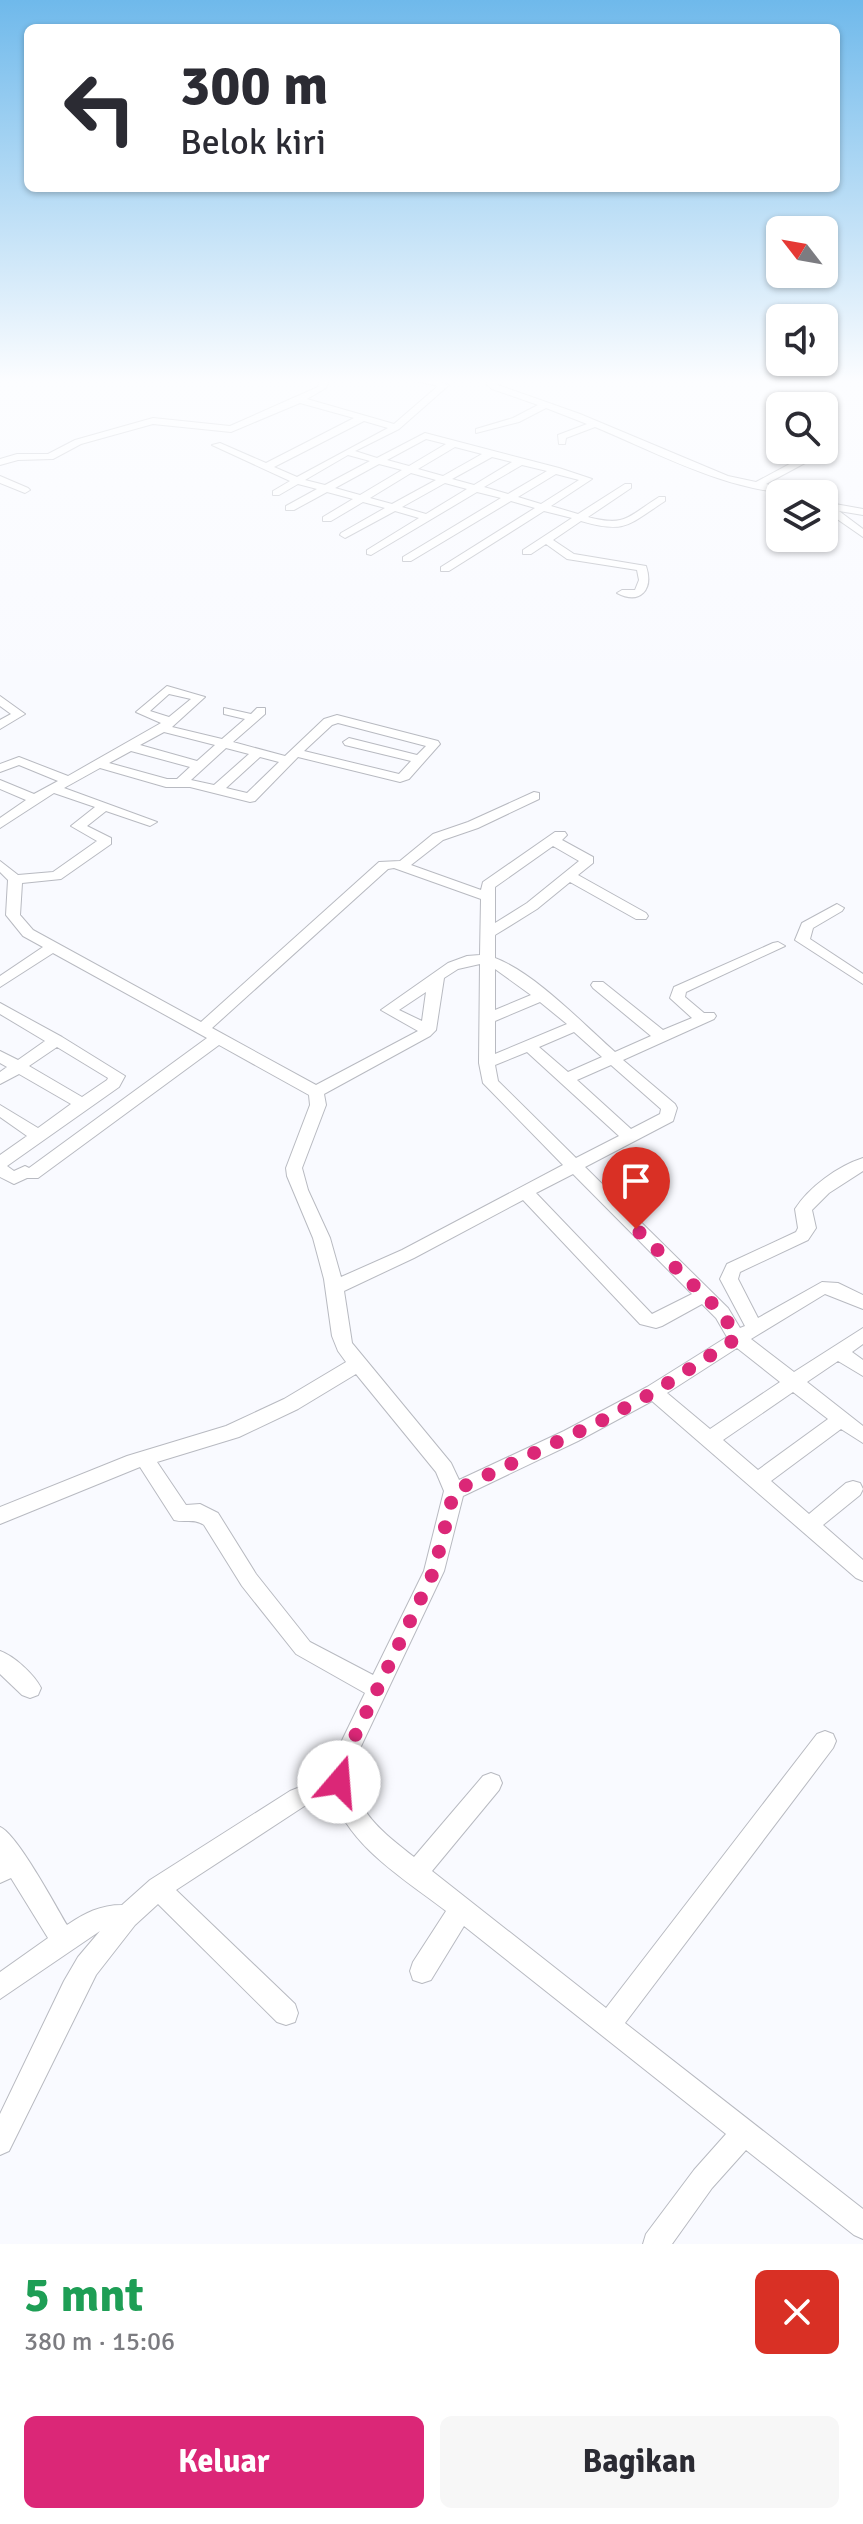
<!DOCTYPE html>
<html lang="id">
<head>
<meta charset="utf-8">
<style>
	body { margin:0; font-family:Signika,sans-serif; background:#f7f7f7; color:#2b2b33; height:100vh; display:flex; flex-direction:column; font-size:30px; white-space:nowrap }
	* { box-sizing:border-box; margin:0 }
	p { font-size:26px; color:#7c7c81 }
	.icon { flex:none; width:44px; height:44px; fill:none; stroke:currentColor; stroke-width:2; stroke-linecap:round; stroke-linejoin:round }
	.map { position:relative; height:2244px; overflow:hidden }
	.panel { display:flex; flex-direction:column; background:#fff; flex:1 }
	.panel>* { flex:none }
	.hud { position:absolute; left:24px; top:24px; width:816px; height:168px; border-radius:12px; box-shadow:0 2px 6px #0004; background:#fff; color:#2b2b33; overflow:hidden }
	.needle { width:52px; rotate:301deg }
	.controls { position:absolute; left:766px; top:216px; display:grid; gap:16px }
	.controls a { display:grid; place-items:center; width:72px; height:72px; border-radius:12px; background:#fff; box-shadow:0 2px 6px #0004; font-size:40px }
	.pin { position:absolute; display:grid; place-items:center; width:68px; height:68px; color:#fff; margin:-82px -34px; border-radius:50% 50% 50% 0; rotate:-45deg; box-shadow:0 0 8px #0007 }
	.pin .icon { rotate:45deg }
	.me { position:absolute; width:88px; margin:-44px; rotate:18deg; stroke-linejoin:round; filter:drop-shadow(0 0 6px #0008) }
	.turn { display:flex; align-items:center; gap:28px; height:168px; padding:0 24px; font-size:36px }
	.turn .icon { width:104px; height:104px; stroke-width:2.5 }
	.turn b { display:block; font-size:56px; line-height:68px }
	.round { display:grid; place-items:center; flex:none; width:84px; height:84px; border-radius:12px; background:#f7f7f7 }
	.head { display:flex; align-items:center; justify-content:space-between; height:136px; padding:0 24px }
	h1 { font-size:48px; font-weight:800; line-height:60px; color:#1e9e55 }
	.action { display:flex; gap:16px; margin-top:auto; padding:16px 24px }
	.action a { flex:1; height:92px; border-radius:12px; background:#db2777; color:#fff; font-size:32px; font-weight:800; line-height:92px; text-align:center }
	.action a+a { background:#f7f7f7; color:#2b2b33 }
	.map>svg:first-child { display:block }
</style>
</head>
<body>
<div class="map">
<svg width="863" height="2244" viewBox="0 0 863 2244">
	<rect width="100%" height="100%" fill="#f9faff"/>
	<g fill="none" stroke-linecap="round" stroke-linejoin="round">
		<defs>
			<g id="minor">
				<path d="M321,379H329L326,388L307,399L394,424L438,386L409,379H428L449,385L399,429L355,451L377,458L425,433L559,468L592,479L551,506L578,514L625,484H631V488L588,517C626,527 627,517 659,497H665V501C628,525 626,534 581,521L553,540L574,554L646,566C654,590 640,605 617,593L622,590H635L639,580L637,570L567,559L546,544L531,554H523V550L572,518L544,511L449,571H441V567L535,508L511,501L411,561H403V557L501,498L477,492L371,555L367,554V550L419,518L395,511L345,538L340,535L341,533L385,508L363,502L331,521H323V517L353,499L327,492L294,510H286V506L317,489L298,484L279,495H273V491L290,481L212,445L220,443L266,463L354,418L300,403L231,432L153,424L81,444L53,459L18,460L0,465V459L17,454H48L75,440L153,418L230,426L318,387ZM364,421L388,428L297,477L274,467ZM426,439L446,444L409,466L387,460ZM455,447L482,454L443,476L418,469ZM348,455L370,461L325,485L305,480ZM492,457L512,462L474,485L452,479ZM379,464L402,470L360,495L335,488ZM522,465L547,471L508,494L484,487ZM411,473L436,480L392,504L370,498ZM556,474L579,480L541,504L518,497ZM445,483L467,489L426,514L402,507Z"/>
				<path d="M489,379H498L495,383L498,385L580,414L728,476L756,482L799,459H805V463L766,484L805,494C732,494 662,455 595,427L566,438L565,444H559L558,435L587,424L546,408L519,422L476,433V429L513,418L538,405L492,389L486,384Z"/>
				<polygon points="0,476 28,488 30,490 25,493 0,483"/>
				<polygon points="824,502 863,509 863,515 839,511 863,529 863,537 824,510"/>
				<path d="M167,686L205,697L172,727L222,739L245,719L224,714V708L251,714L257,708H265V714L233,742L285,756L324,719L337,715L438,741L440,744L409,779L400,782L298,757L255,801L250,802L190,787H166L100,768L64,788L157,822L150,826L106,811L87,826L111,838V844L61,879L22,883L20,915L33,930L201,1022L379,862L400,861L433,834L468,822L534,792L539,793V799L478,828L443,840L411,865L481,890L483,882L555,832H565L567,835L562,840L593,857V863L578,875L646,913L648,916L646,919H636L570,882L537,909L495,935V958C535,973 582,1023 615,1052L651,1036L593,988L591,985L593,982H603L663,1030L692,1018L670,998L674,987L773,943L778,942L785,946L686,992L685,997L704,1013H714L716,1016L714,1019L623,1060L675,1104L677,1108L673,1121L585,1167L728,1308L740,1328L745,1326L720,1279L727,1264L796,1232L798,1228L795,1209C809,1187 838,1166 863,1158V1171L829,1193L812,1210L816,1228L808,1240L740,1272L738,1279L758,1318L822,1282L838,1283L863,1295V1309L825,1294L751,1339L794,1372L863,1328V1344L852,1352L863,1360V1376L838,1361L807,1382L863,1426V1443L841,1429L771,1481L809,1514L846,1483L853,1481L860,1483L863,1489L860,1495L823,1525L863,1560V1581L856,1578L652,1401L578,1441L463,1496L444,1571L354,1761C349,1808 380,1830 414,1857L483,1776L491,1773L499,1776L502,1783L499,1790L432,1871L606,2008L817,1734L825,1731L833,1734L836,1741L833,1748L625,2023L863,2209V2239L854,2235L746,2150L712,2188L672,2244H643L646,2234L694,2170L726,2134L464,1926L431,1980L422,1983L413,1980L410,1971L413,1962L446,1911C406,1880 348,1846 333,1795L306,1805L176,1890L295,2004L298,2013L295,2022L286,2025L277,2022L158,1904L135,1925L96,1975L9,2151L0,2155V2114L64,1981L78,1957L100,1931L0,1999V1972L48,1938L11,1878L0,1883V1827C17,1834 55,1905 67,1925C85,1913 100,1905 122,1905L150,1880L290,1791L330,1775L332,1761L365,1693L296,1654L242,1586L204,1525C194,1518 185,1523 174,1520L140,1467L0,1524V1507L127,1456L226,1426L284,1399L346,1362L338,1351L332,1336L324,1279L313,1238L287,1176L286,1168L310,1105L309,1095L219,1045L38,1178H27L14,1184L0,1177V1155L27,1136L0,1117V1105L38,1128L71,1104L19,1074L0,1084V1072L7,1067L0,1063V1051L18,1060L45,1041L0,1014V1003L62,1037L125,1076L119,1087L7,1166L14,1171L25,1166L29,1168L207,1038L53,953L0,987V976L43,947L23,936L6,915L8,880L0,872V861L18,875L53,872L97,841L71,826L95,807L54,793L0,828V818L26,800L0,789V780L34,794L58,781L19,765L0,772V764L19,757L68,776L161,723L136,712ZM169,694L191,699L169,717L150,711ZM338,723L426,746L417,755L349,738L343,742L345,745L411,761L399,774L304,751L332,725ZM164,732L215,745L197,761L140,745ZM226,748L249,754L214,785L191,780ZM131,751L190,767L177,779H167L109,763ZM260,757L279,762L247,793L226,788ZM553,846L579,861L527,903L495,923V887ZM394,868L481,899L480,955L467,956L448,963L381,1010L418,1031L316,1085L212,1028L388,869ZM480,964L479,1063L483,1083L563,1165L402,1250L341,1277L330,1238L308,1190L302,1168L326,1105L324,1094L430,1036L436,1030L444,978L458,969ZM495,969L531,995L495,1010ZM426,992L422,1021L399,1010ZM540,1002L567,1024L495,1054V1021ZM574,1032L602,1057L568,1072L539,1047ZM57,1047L108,1078L107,1080L82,1097L29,1066ZM527,1052L619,1136L576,1158L498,1081L495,1065ZM611,1065L661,1109L660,1114L631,1129L577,1080ZM573,1174L692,1294L652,1314L536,1193ZM523,1200L640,1324L656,1328L662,1326L702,1304L716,1318L727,1337L647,1387L564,1431L459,1480L451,1463L352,1343L344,1291L414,1258ZM737,1348L780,1382L710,1429L667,1393ZM356,1374L436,1472L444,1491L424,1571L373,1675L310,1642L256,1574L218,1513L200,1504L186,1505L157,1462L239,1437L298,1409ZM793,1392L828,1419L758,1470L723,1440Z"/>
				<polygon points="0,696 25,714 0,729 0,720 11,714 0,706"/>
				<polygon points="837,904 844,908 842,911 813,928 810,939 863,974 863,984 795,940 802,923"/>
				<path d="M0,1651C14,1656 34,1674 41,1688L38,1695L30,1698L22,1695L0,1674Z"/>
			</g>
		</defs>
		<use href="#minor" stroke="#b8bac1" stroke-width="2"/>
		<use href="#minor" fill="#fff" fill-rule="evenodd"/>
	</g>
	<linearGradient id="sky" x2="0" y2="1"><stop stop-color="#6fb9eb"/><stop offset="0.55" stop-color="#fcfdff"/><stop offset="1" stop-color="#fcfdff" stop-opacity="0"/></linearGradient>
	<rect width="863" height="693" fill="url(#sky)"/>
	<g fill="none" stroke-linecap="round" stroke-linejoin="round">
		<polyline stroke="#db2777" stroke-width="14" stroke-dasharray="0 25.2" points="339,1782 343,1761 434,1571 454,1491 599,1422 654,1392 737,1338 722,1313 636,1229"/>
	</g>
</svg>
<div class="controls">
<a><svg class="needle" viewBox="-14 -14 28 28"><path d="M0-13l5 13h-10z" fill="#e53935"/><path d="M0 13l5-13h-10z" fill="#7c7c81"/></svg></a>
<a><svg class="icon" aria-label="sound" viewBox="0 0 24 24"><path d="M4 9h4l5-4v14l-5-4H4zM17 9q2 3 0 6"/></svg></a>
<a><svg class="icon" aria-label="search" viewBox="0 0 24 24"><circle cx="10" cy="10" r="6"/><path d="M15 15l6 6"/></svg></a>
<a><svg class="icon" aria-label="layers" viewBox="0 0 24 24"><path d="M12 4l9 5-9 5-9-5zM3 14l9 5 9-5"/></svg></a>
</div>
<div class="pin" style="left:636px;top:1229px;background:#d93025"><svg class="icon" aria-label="arrive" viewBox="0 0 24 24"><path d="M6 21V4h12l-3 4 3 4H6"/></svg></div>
<svg class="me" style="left:339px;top:1782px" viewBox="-20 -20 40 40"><circle r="19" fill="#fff"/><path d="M0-13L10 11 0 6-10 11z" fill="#db2777"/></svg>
<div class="hud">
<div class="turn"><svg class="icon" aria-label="left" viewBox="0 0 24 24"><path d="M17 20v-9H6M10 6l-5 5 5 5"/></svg><div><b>300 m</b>Belok kiri</div></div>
</div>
</div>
<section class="panel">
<div class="head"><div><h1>5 mnt</h1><p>380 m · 15:06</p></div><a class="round" style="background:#d93025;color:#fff"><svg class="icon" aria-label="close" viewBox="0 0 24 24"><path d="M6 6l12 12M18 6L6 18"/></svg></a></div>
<div class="action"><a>Keluar</a><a>Bagikan</a></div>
</section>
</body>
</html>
